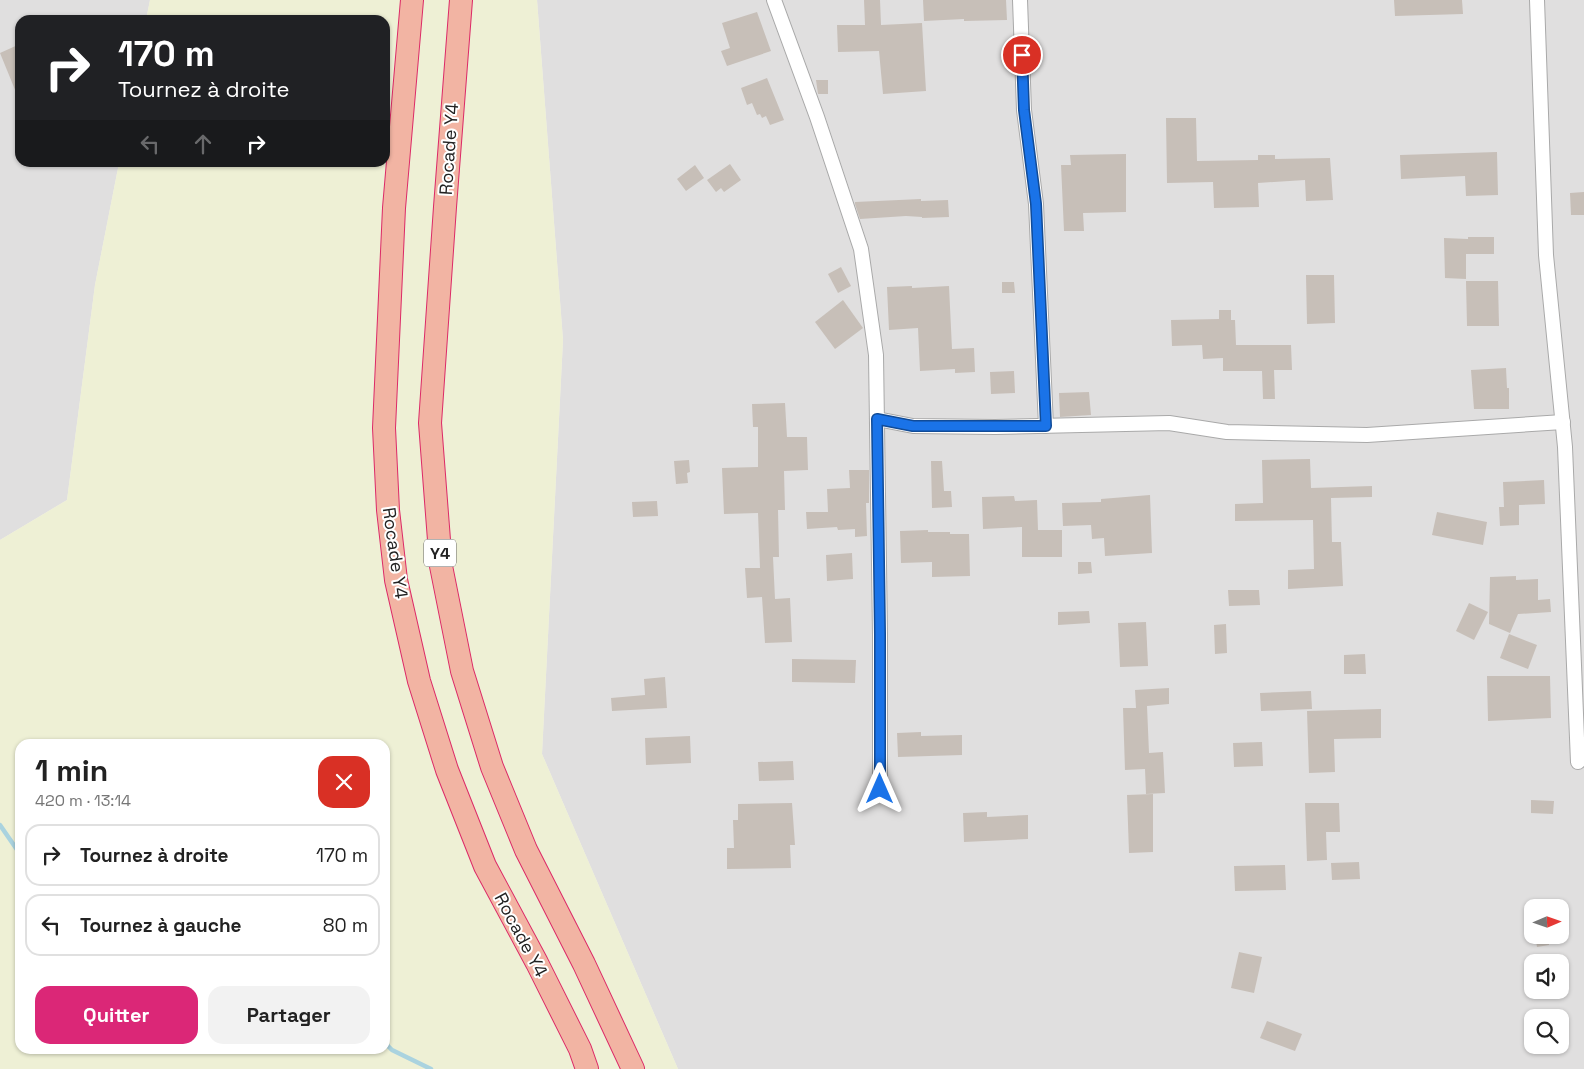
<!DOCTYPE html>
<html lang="fr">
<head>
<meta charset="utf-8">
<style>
	body { margin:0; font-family:"Space Grotesk",sans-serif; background:#f2f2f2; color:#222; height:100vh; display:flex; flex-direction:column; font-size:19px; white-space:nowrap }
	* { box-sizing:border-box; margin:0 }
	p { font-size:16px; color:#767676 }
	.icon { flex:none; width:28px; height:28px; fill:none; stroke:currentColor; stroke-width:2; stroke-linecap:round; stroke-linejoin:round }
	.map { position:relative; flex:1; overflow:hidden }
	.sheet { position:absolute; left:15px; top:739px; width:375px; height:315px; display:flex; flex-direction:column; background:#fff; border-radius:15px; box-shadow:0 1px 4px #0004 }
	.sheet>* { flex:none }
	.hud { position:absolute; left:15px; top:15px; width:375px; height:152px; border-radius:15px; box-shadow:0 1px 4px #0004; background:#202124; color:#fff; overflow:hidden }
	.needle { width:32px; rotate:88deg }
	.controls { position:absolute; left:1524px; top:899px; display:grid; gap:10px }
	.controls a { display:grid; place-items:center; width:45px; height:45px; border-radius:10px; background:#fff; box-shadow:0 1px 4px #0004; font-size:25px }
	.pin { position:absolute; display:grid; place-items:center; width:42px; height:42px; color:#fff; margin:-21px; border:2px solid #fff; border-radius:50%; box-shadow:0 1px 5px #0007 }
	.me { position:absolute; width:55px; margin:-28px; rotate:0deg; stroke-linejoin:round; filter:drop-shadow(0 0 4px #0008) }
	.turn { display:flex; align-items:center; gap:18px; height:105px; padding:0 20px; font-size:22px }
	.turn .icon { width:65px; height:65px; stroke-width:2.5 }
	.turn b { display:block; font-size:35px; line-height:42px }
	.lanes { display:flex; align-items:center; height:48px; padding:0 20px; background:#0003; justify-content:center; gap:25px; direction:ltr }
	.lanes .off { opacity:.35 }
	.round { display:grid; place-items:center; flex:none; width:52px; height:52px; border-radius:15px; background:#f2f2f2 }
	.summary { display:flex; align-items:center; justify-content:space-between; height:85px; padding:0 20px }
	h1 { font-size:30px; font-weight:600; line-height:38px }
	.action { display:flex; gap:10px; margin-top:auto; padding:10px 20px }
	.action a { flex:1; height:58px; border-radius:15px; background:#db2777; color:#fff; font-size:20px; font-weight:600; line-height:58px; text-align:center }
	.action a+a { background:#f2f2f2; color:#222 }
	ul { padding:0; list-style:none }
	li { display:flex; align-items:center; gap:15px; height:62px; margin:0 10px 8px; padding:0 10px; border:2px solid #e0e0e0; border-radius:15px }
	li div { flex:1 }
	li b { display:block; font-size:19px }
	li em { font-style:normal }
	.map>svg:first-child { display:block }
</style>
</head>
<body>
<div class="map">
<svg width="1584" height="1069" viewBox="0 0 1584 1069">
	<rect width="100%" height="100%" fill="#f2efe9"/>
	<g fill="#e0dfdf" fill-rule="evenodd">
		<polygon points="0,0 150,0 146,20 20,20 20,162 119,163 95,285 67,500 0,540"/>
		<path d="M537,0H1584V1069H678L542,754L563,340ZM1532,908H1560V935H1532ZM1532,962H1560V990H1532ZM1532,1018H1560V1045H1532Z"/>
	</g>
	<path fill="#eef0d5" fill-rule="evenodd" d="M150,0H537L563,340L542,754L678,1069H0V540L67,500L95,285L119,163L385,162V20H146ZM20,744H385V1049H20Z"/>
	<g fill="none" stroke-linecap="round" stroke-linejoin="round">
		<g stroke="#aad3df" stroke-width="4.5">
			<polyline points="0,825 20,854"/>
			<polyline points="385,1043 392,1050 431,1069"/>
		</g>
	</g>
	<g fill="#c7bfb8">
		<polygon points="864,0 880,0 881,25 922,23 926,91 883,94 879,51 838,52 837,25 865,25"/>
		<polygon points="923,0 1006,0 1007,20 964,21 964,19 924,21"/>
		<polygon points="1394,0 1462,0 1463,14 1395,16"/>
		<polygon points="757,12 771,51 727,66 721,51 730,48 722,23"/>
		<polygon points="20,44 20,102 0,53"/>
		<polygon points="767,78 784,120 770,125 766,116 762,118 760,114 757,115 752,103 747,105 741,88"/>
		<polygon points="816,80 828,80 828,94 818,94"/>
		<polygon points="1166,118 1196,118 1197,161 1258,160 1258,155 1275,155 1275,159 1330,158 1333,200 1306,201 1305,180 1258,183 1259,207 1214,208 1213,182 1167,183"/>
		<polygon points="1497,152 1498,195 1466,196 1465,176 1401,179 1400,155"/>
		<polygon points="1126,154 1126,212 1083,213 1084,231 1064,231 1061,165 1071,165 1070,155"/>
		<polygon points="730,164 741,180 724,192 721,188 716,192 707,180"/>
		<polygon points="695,165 704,178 686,191 677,179"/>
		<polygon points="1584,192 1584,215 1571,215 1570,193"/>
		<polygon points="921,199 921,201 948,200 949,217 922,218 922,217 906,216 860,219 855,204 855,202"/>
		<polygon points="1468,237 1494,237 1494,254 1466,254 1466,279 1445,278 1444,238 1468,239"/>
		<polygon points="841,267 851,286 838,293 828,274"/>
		<polygon points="1306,275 1334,275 1335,323 1307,324"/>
		<polygon points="1466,281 1498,281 1499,326 1467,326"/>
		<polygon points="1002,282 1014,282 1015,293 1002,293"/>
		<polygon points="912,286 912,288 949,286 952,349 974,348 975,372 955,373 955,369 920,371 918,328 889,330 887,287"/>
		<polygon points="843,300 863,328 835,349 815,322"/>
		<polygon points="1219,310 1231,310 1231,320 1235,320 1236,345 1291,345 1292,370 1274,370 1275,399 1263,399 1262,371 1223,371 1223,358 1203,359 1202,345 1172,346 1171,320 1219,319"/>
		<polygon points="1506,368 1507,388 1509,388 1509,409 1474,409 1471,370"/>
		<polygon points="1014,371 1015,393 991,394 990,372"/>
		<polygon points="1089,392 1091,415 1060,417 1059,393"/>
		<polygon points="785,403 787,437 807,437 808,470 784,471 785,510 778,510 779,557 773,557 775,599 790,598 792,642 765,643 762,597 747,598 745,568 760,568 758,513 724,514 722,468 758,467 758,427 753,427 752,404"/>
		<polygon points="1310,459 1311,488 1372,486 1372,497 1331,498 1332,542 1341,542 1343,586 1288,589 1288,570 1314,569 1313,520 1235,521 1235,504 1263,503 1262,460"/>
		<polygon points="689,460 690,472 687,473 688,483 676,484 674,461"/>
		<polygon points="931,461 942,461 944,491 951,491 952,507 932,508"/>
		<polygon points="849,470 869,470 869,503 866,503 867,536 855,537 855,529 838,530 837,527 807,529 806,512 828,512 827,489 850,488"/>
		<polygon points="1544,480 1545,504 1519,505 1519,525 1500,526 1499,507 1504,507 1503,482"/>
		<polygon points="1150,495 1152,553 1105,556 1104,538 1092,539 1091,525 1063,526 1062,503 1101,502 1101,499"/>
		<polygon points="1014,496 1015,501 1037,500 1038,530 1062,530 1062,557 1022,557 1022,527 983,529 982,497"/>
		<polygon points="657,501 658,516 633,517 632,502"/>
		<polygon points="1437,512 1487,522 1483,545 1432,535"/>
		<polygon points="928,530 928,532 950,532 950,534 969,534 970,576 932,577 932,562 901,563 900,531"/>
		<polygon points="852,553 853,579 827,581 826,555"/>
		<polygon points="1078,562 1091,562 1092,573 1078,574"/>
		<polygon points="1516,576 1516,580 1538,579 1538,600 1550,599 1551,612 1518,614 1510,633 1489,624 1490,577"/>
		<polygon points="1228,590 1259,590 1260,605 1229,606"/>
		<polygon points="1469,603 1488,612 1474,640 1456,631"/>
		<polygon points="1089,611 1090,623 1058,625 1058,612"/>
		<polygon points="1146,622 1148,666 1120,667 1118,623"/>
		<polygon points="1226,624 1227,653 1215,654 1214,625"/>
		<polygon points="1509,634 1537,645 1528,669 1500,658"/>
		<polygon points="1365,654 1366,674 1344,674 1344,655"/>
		<polygon points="792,659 856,660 855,683 792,682"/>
		<polygon points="1487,676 1550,676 1551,718 1488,721"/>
		<polygon points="665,677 667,708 612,711 611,698 645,695 644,679"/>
		<polygon points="1169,688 1169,704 1147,706 1149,753 1163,752 1165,793 1146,794 1145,769 1125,770 1123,708 1136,708 1135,690"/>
		<polygon points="1311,691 1312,709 1261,711 1260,693"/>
		<polygon points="1381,709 1381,738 1334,739 1335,772 1309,773 1307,711"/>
		<polygon points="921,732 921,736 962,735 962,755 898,757 897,733"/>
		<polygon points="690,736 691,763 646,765 645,738"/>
		<polygon points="1262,742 1263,766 1234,767 1233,743"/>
		<polygon points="793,761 794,780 759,781 758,762"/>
		<polygon points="1153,794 1153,852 1129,853 1127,795"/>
		<polygon points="1531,800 1554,801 1553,814 1531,813"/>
		<polygon points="792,803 795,845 790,845 791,868 727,869 727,848 734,848 733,820 738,820 738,804"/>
		<polygon points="1305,803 1339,803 1340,832 1326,832 1327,860 1307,861"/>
		<polygon points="987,812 987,817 1028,815 1028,839 964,842 963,813"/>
		<polygon points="1359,862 1360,879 1332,880 1331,863"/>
		<polygon points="1285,865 1286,890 1235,891 1234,866"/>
		<polygon points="1535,935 1548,935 1549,945 1537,947"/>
		<polygon points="1239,952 1262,957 1254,993 1231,988"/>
		<polygon points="1267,1021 1302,1034 1295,1051 1260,1038"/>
	</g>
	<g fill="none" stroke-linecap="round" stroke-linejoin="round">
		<defs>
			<g id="minor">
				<polyline points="774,0 817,117 861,249 876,355 880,634 880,789"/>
				<polyline points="1020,0 1024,110 1036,204 1046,426"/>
				<polyline points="1537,0 1546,255 1565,447 1578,762"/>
				<polyline points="877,419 913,426 995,427 1169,423 1227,432 1367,435 1563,422"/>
			</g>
			<g id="trunk">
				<polyline points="412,0 394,208 384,428 388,510 396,580 419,681 447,770 485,866 537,963 580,1049 587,1069"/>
				<polyline points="461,0 445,207 430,423 441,566 462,671 492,767 526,850 584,964 633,1069"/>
			</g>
		</defs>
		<use href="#minor" stroke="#a9a9a9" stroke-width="16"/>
		<use href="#trunk" stroke="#dc2a67" stroke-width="24"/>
		<use href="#minor" stroke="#fff" stroke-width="14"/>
		<use href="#trunk" stroke="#f2b4a3" stroke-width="22"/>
	</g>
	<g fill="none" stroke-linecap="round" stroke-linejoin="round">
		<defs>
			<polyline id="route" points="880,789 880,634 877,419 913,426 1046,426 1036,204 1024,110 1022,55"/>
		</defs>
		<use href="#route" stroke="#114b97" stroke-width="12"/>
		<use href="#route" stroke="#1a73e8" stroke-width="9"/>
	</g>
	<g text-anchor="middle" stroke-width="4" stroke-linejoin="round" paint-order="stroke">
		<rect fill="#fff" stroke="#646464" stroke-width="1" x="424" y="539.5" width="32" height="27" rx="4"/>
		<g font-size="16" font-weight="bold" fill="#222">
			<text x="440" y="559">Y4</text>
		</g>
		<g font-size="18" fill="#222" stroke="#fff">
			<text transform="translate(449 149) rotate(-86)" y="6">Rocade Y4</text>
			<text transform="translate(395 553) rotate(82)" y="6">Rocade Y4</text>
			<text transform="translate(521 935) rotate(62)" y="6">Rocade Y4</text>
		</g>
	</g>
</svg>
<div class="controls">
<a><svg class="needle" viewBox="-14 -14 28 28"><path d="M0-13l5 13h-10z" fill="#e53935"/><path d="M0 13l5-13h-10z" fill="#767676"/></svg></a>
<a><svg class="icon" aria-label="sound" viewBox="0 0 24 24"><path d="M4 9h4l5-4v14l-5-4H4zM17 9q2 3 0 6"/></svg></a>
<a><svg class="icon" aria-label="search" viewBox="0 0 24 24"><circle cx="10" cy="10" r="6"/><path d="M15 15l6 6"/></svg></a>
</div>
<div class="pin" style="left:1022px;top:55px;background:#d93025"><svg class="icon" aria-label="arrive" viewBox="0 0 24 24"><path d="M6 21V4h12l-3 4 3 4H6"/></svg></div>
<svg class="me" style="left:880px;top:789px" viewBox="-20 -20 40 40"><path d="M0-17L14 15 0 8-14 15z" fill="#1a73e8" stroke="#fff" stroke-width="4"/></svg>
<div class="hud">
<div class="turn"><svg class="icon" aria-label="right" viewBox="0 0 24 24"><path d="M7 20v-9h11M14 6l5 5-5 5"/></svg><div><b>170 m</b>Tournez à droite</div></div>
<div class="lanes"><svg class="icon off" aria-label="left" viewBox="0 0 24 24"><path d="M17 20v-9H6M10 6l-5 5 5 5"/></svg><svg class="icon off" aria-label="ahead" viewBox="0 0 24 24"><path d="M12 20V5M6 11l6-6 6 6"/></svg><svg class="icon" aria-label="right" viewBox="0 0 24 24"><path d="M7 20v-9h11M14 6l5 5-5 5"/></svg></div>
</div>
<section class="sheet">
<div class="summary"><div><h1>1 min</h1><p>420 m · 13:14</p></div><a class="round" style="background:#d93025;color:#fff"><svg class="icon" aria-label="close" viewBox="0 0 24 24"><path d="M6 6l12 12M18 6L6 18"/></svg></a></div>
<ul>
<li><svg class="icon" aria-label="right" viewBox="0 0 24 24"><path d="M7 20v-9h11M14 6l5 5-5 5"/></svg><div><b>Tournez à droite</b></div><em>170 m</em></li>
<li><svg class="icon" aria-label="left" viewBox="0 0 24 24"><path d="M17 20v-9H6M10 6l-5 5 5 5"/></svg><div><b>Tournez à gauche</b></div><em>80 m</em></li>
</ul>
<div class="action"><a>Quitter</a><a>Partager</a></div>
</section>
</div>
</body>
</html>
